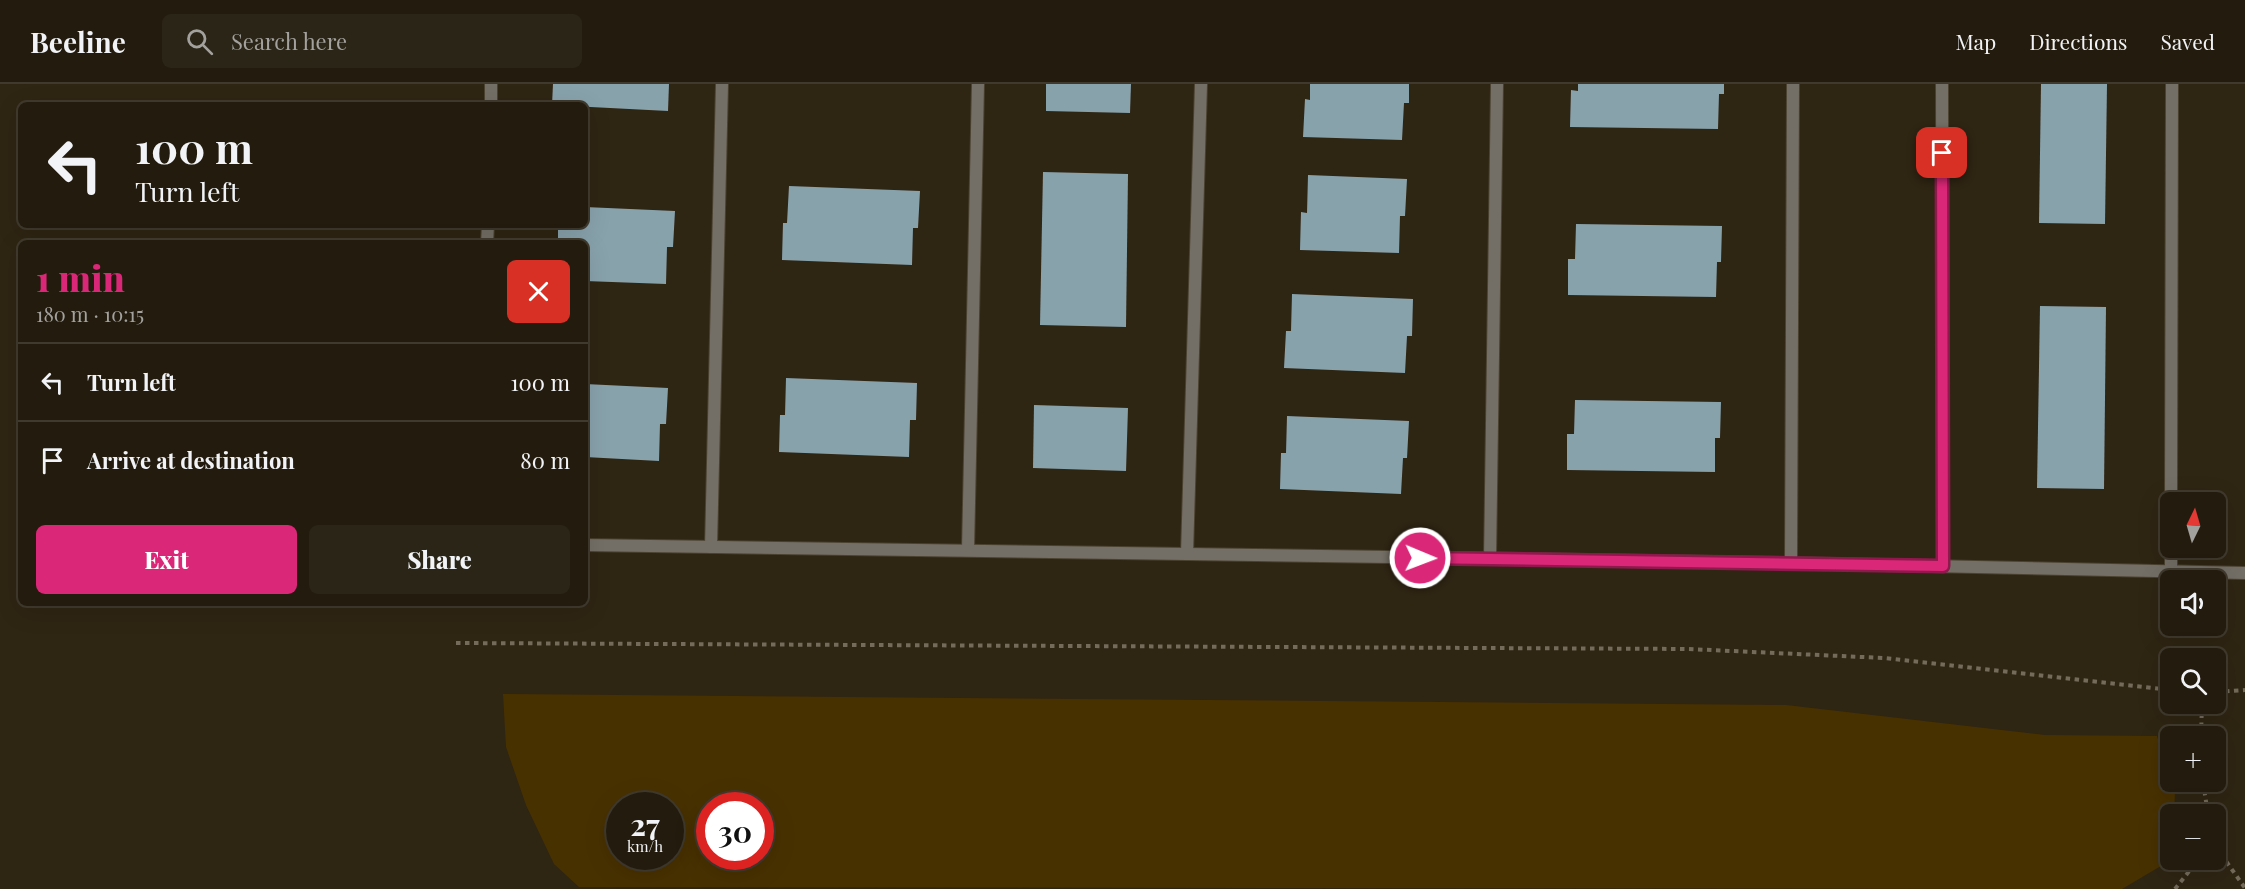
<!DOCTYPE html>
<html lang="en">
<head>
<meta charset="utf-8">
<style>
	body { margin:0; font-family:"Playfair Display",serif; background:#2b2517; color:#f1f3f6; height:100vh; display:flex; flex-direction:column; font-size:22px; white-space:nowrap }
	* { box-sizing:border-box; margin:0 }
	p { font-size:20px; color:#a3a19e }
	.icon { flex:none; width:33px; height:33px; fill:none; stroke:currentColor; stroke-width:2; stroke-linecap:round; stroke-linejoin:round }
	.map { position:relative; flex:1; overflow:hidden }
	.panel { position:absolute; left:18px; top:156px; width:570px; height:366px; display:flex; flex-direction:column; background:#231c0e; border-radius:9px; box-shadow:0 6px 24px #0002,0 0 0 2px #403a2e }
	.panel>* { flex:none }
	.top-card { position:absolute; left:18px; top:18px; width:570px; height:126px; border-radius:9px; box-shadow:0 6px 24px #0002,0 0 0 2px #403a2e; background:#231c0e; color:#f1f3f6; overflow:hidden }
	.needle { width:39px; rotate:5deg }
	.controls { position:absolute; left:2160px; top:408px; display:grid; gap:12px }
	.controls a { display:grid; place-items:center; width:66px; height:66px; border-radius:9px; background:#231c0e; box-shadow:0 6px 24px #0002,0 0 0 2px #403a2e; font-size:30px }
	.speed { position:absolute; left:606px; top:708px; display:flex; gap:12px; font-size:30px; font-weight:700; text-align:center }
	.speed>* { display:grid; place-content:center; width:78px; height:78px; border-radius:50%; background:#231c0e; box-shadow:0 6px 24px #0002,0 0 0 2px #403a2e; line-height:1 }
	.speed small { font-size:15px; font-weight:400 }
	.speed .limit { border:9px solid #d22; background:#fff; color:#111 }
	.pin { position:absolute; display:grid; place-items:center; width:51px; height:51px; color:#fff; margin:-26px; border-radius:12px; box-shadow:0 3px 9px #0006 }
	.me { position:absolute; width:66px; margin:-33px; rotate:91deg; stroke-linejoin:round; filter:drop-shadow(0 0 4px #0008) }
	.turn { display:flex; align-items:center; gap:21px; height:126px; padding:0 18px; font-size:27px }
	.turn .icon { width:78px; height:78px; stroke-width:2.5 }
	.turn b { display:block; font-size:42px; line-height:51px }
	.round { display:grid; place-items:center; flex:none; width:63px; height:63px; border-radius:9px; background:#2b2517 }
	.summary { display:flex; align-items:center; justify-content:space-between; height:102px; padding:0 18px }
	h1 { font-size:36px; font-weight:800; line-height:45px; color:#db2777 }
	.button { display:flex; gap:12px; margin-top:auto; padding:12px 18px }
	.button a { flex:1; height:69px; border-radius:9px; background:#db2777; color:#fff; font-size:24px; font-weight:800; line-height:69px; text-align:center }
	.button a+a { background:#2b2517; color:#f1f3f6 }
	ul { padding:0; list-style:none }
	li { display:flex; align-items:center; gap:18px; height:78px; padding:0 18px; border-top:2px solid #403a2e }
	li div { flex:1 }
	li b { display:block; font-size:22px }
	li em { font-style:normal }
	header { display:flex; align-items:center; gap:36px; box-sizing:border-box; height:84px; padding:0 30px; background:#231c0e; border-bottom:2px solid #403a2e }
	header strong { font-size:28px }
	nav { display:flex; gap:33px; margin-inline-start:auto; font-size:21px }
	.search { width:420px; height:54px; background:#2b2517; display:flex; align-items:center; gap:15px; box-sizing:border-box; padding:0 21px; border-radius:9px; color:#a3a19e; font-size:22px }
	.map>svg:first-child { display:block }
</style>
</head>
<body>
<header>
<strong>Beeline</strong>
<div class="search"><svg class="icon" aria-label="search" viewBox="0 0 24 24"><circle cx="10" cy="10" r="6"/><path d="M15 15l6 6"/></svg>Search here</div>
<nav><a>Map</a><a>Directions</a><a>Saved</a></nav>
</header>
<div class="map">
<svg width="2245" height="805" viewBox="0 0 2245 805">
	<rect width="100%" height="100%" fill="#2f2513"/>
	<path fill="#483100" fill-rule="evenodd" d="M503,610L1786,621L2045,651L2157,652L2175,709L2174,730H2170L2171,776L2122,805L579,803L554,780L526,721L506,663ZM620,722H670V772H620ZM710,722H760V772H710Z"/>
	<g fill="#88a2ac">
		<polygon points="553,0 669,0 668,27 552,21"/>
		<polygon points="1046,0 1131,0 1130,29 1046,27"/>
		<polygon points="1310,0 1409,0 1409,19 1404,19 1402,56 1303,53 1305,15 1310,16"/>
		<polygon points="1578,0 1724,0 1724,10 1719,10 1718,45 1570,43 1571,6 1578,7"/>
		<polygon points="2041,0 2107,0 2105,140 2039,139"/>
		<polygon points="1043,88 1128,90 1126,243 1040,241"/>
		<polygon points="1308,91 1407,95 1405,132 1400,132 1399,169 1300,166 1301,128 1307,129"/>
		<polygon points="789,102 920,107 918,144 913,144 912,181 782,176 783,139 787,139"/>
		<polygon points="585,123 675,127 673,163 667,163 666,200 585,197 585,159 558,159 558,141 585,141"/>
		<polygon points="1576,140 1722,142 1721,178 1717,178 1716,213 1568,211 1568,175 1575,175"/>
		<polygon points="1292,210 1413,215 1412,252 1407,252 1405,289 1284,284 1286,247 1291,247"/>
		<polygon points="2040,222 2106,223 2104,405 2037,404"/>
		<polygon points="786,294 917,299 916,336 910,336 909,373 779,368 780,331 785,331"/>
		<polygon points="585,300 668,304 666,340 660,340 659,377 585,373"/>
		<polygon points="1575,316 1721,318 1720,354 1715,354 1715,388 1567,386 1567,350 1574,350"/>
		<polygon points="1034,321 1128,324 1126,387 1033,384"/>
		<polygon points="1287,332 1409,337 1407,374 1403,374 1401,410 1280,405 1281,369 1286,369"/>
	</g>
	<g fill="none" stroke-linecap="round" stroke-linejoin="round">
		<defs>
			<g id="lane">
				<polyline points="711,463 722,0"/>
				<polyline points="968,466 978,0"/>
				<polyline points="1187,470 1201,0"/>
				<polyline points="1490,475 1497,0"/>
			</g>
			<g id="street">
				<polyline points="1942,0 1943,482"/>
				<polyline points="491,21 491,0"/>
				<polyline points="487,159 488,141"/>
				<polyline points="2171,418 2172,0"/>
				<polyline points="585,461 1791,479 1793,0"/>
				<polyline points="1791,479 2245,489"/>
				<polyline points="2171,487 2171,464"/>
			</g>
		</defs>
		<use href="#lane" stroke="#4b4231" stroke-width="14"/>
		<use href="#street" stroke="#4b4231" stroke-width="14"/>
		<g stroke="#746b5b" stroke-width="4" stroke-dasharray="4.5 4.5" stroke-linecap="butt">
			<polyline points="456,559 1688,565 1884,574 2170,606"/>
			<polyline points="2216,608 2245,606"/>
			<polyline points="2201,652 2202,620"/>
			<polyline points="2203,698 2208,730"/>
			<polyline points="2216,763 2245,804"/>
			<polyline points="2175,805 2198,776"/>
		</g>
		<use href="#lane" stroke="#746f66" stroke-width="12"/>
		<use href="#street" stroke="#746f66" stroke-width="12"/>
	</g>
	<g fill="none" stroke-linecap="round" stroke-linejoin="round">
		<defs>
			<polyline id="route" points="1420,474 1943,482 1942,69"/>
		</defs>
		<use href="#route" stroke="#8e194d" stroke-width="15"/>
		<use href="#route" stroke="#db2777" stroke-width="10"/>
	</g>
</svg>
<div class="controls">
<a><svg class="needle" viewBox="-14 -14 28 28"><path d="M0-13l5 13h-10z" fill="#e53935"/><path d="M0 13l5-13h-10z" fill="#a3a19e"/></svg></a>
<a><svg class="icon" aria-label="sound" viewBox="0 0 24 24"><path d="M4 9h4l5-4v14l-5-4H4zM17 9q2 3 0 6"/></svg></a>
<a><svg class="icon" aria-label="search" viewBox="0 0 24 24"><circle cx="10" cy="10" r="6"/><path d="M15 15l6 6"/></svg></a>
<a>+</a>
<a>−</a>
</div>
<div class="speed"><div>27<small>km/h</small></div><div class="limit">30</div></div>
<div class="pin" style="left:1942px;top:69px;background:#d93025"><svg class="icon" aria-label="arrive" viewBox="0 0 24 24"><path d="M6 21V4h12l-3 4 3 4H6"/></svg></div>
<svg class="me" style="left:1420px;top:474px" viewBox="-20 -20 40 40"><circle r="17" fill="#db2777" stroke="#fff" stroke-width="3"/><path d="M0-11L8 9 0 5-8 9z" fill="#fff"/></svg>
<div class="top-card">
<div class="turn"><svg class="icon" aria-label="left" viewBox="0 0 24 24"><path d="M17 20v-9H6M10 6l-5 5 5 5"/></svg><div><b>100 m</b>Turn left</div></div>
</div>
<section class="panel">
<div class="summary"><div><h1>1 min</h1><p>180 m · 10:15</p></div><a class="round" style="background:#d93025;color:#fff"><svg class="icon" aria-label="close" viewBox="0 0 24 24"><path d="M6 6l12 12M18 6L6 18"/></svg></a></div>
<ul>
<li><svg class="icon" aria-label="left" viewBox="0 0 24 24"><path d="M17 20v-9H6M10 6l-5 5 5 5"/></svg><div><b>Turn left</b></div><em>100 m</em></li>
<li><svg class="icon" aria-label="arrive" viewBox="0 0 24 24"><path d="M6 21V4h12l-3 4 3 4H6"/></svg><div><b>Arrive at destination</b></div><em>80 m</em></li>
</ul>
<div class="button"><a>Exit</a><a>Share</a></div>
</section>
</div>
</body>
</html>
